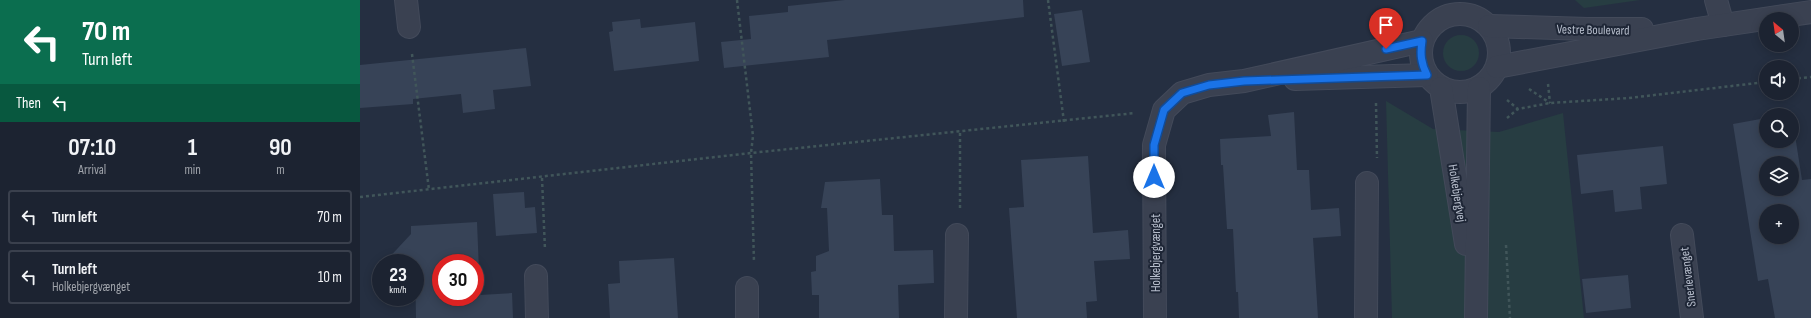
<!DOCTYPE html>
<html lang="en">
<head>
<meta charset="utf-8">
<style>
	body { margin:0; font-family:"Sofia Sans Condensed",sans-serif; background:#292f3d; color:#f1f3f6; height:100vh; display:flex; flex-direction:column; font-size:15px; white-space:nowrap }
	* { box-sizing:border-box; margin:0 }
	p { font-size:13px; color:#a0a4ab }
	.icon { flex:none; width:22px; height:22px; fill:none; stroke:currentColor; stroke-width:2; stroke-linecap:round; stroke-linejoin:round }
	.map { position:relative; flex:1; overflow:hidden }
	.details { display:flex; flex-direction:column; background:#1c2331; width:360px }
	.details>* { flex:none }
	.guide { background:#0b6e4f; color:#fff; overflow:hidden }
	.needle { width:26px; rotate:331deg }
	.buttons { position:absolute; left:1399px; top:12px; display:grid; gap:8px }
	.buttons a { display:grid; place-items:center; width:40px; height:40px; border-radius:50%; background:#1c2331; box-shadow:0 2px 10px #0003,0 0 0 1px #3a404d; font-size:20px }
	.speed { position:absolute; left:12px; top:254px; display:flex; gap:8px; font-size:20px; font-weight:700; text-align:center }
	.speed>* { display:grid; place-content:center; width:52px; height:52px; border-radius:50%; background:#1c2331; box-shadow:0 2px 10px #0003,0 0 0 1px #3a404d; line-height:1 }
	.speed small { font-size:10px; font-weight:400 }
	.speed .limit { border:6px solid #d22; background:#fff; color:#111 }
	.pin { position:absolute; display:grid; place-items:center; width:34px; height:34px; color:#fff; margin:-41px -17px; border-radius:50% 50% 50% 0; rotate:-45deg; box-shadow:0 0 4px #0007 }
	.pin .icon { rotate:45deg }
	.me { position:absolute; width:44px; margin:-22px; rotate:0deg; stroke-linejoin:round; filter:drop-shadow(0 0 3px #0008) }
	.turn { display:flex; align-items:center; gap:14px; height:84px; padding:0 16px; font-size:18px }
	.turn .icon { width:52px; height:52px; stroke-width:2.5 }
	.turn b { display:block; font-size:28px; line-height:34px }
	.then { display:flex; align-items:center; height:38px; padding:0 16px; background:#0003; gap:8px; font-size:15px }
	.eta { display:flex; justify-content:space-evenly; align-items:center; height:68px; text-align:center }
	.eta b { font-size:24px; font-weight:700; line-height:28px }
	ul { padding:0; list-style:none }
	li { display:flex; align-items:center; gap:12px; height:54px; margin:0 8px 6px; padding:0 8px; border:2px solid #3a404d; border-radius:4px }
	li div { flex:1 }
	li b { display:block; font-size:15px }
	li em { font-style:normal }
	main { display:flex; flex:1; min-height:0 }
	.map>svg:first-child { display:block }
</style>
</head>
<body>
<main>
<section class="details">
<div class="guide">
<div class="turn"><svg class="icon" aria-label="left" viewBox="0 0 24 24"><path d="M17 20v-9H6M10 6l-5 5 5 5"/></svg><div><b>70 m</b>Turn left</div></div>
<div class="then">Then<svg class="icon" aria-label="left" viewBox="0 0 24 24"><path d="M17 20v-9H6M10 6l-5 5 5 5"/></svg></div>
</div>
<div class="eta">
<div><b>07:10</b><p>Arrival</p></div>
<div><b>1</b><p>min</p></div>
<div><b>90</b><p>m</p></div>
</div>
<ul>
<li><svg class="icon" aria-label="left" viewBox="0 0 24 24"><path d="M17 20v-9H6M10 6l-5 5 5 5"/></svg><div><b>Turn left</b></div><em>70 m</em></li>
<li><svg class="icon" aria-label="left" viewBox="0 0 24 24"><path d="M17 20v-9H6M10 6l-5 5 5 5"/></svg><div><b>Turn left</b><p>Holkebjergvænget</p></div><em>10 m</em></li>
</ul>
</section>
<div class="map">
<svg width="1451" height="318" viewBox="0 0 1451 318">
	<rect width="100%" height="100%" fill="#252f41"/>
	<g fill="#273d42">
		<polygon points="1215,0 1280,0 1224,8"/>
		<circle cx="1101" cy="53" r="18"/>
		<polygon points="1026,101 1073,129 1139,132 1203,113 1224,318 1032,318"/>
	</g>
	<g fill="#374357" fill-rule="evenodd">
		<polygon points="485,0 663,0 664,17 467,40 469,57 364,68 361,42 391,39 389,16 428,12 428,6"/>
		<polygon points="722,10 730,62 702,66 694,14"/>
		<polygon points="280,19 281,28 335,22 339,61 254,71 249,32 253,31 252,22"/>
		<polygon points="166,48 171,86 133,90 135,109 103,113 101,94 53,99 53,104 0,108 0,65"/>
		<polygon points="934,112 937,170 949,170 951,210 979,208 981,236 953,238 958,318 879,318 878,292 876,292 873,229 867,229 863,165 861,165 860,139 911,136 908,115"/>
		<path d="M1432,116L1442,180L1451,179V318H1415L1408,279L1398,281L1373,124L1406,118V141H1432ZM1406,163H1432V189H1406ZM1406,211H1432V237H1406Z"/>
		<polygon points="1303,146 1307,184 1280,187 1282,209 1255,212 1253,190 1221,194 1217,155"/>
		<polygon points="728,156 733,233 768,230 770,259 734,261 737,301 726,302 727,318 657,318 649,208 664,207 661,160"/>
		<polygon points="520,179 522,215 533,215 534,251 573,250 574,283 538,285 539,318 459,318 459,295 452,295 451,272 456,271 456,256 469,251 467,208 461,208 465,182"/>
		<polygon points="164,192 165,208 175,207 177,233 136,236 133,194"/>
		<path d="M117,222L120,295L152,293L153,318H56L55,263H24L51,234V226ZM81,263H115V297H81Z"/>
		<polygon points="314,258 318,318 250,318 248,284 260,283 259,261"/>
		<polygon points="1268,275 1271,308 1226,313 1222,279"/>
	</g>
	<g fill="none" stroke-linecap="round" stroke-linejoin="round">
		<defs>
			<g id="minor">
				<polyline points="46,0 49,27"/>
				<polyline points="1356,0 1363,25"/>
				<circle cx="1100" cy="53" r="39"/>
				<polyline points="1129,26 1228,29 1282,29"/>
				<polyline points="1137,67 1337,29 1451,12"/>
				<polyline points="935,79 1067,75"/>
				<polyline points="1081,88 1106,244"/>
				<polyline points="1322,235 1332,318"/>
				<polyline points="176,276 177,318"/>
				<polyline points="387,288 387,318"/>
				<polyline points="596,318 597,235"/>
				<polyline points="795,318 794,145 804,110 822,93 849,85 884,81 1062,41"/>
				<polyline points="1006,318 1007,183"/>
				<polyline points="1116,318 1119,88"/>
			</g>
		</defs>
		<use href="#minor" stroke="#434a5a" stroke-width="24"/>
		<g stroke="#41565a" stroke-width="2.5" stroke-dasharray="3 3" stroke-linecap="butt">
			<polyline points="377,0 393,136 391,153 394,262"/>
			<polyline points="688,0 704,122"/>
			<polyline points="52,54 69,190"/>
			<polyline points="1432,79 1451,77"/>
			<polyline points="1188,84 1190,103"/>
			<polyline points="1169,89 1190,103"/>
			<polyline points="1147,100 1158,109 1190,103 1269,98 1406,82"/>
			<polyline points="1016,103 1017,158"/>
			<polyline points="1147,118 1158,109"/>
			<polyline points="600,133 600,208"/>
			<polyline points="182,178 185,250"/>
			<polyline points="0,197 391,153 775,113"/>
			<polyline points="1146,245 1150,318"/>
		</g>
		<use href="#minor" stroke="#3a4151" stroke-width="22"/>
	</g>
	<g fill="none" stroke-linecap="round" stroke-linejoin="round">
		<defs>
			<path id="route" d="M794,177V145L804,110L822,93L849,85L884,81L1067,75C1061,63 1060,54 1062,41L1026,49"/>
		</defs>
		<use href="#route" stroke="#114b97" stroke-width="10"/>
		<use href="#route" stroke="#1a73e8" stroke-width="7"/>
	</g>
	<g text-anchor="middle" stroke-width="4" stroke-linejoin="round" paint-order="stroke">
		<g font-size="13" fill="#b6bdcb" stroke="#1e2636">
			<text transform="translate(1233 29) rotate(1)" y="5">Vestre Boulevard</text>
			<text transform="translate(1098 193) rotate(81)" y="5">Holkebjergvej</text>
			<text transform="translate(795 253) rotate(-90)" y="5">Holkebjergvænget</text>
			<text transform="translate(1327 277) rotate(-97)" y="5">Snerlevænget</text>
		</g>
	</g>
</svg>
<div class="buttons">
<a><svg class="needle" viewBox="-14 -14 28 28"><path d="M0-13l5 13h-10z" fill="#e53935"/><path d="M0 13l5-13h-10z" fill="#a0a4ab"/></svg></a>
<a><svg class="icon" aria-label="sound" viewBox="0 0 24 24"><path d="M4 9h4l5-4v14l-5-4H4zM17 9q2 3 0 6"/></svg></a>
<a><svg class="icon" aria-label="search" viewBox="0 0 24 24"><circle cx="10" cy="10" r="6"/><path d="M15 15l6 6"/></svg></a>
<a><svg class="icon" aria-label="layers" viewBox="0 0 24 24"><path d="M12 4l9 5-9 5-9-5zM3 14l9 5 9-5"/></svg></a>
<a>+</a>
</div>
<div class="speed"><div>23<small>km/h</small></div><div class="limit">30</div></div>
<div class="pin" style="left:1026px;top:49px;background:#d93025"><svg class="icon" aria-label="arrive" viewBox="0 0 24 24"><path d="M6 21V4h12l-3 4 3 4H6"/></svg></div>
<svg class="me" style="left:794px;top:177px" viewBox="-20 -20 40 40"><circle r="19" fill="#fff"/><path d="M0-13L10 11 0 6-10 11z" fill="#1a73e8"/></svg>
</div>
</main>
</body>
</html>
